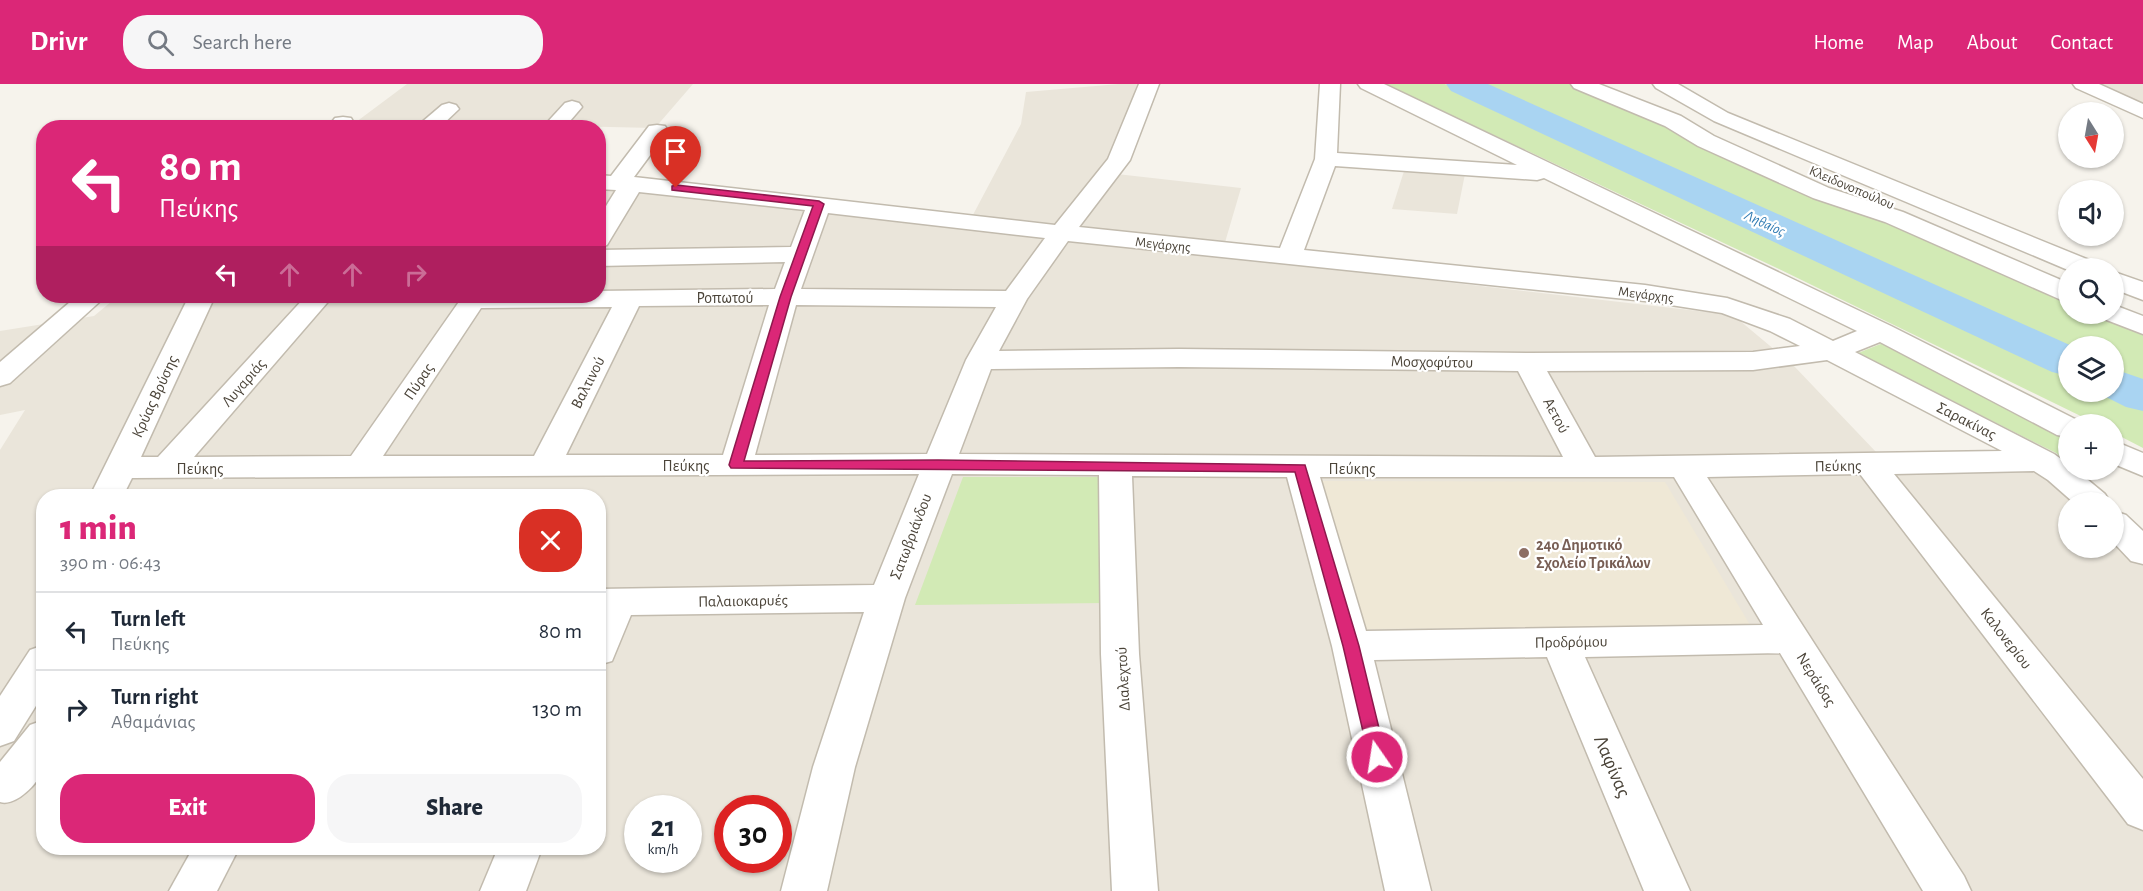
<!DOCTYPE html>
<html lang="en">
<head>
<meta charset="utf-8">
<style>
	body { margin:0; font-family:"Alegreya Sans",sans-serif; background:#f6f6f7; color:#1f2937; height:100vh; display:flex; flex-direction:column; font-size:22px; white-space:nowrap }
	* { box-sizing:border-box; margin:0 }
	p { font-size:20px; color:#747a83 }
	.icon { flex:none; width:33px; height:33px; fill:none; stroke:currentColor; stroke-width:2; stroke-linecap:round; stroke-linejoin:round }
	.map { position:relative; flex:1; overflow:hidden }
	.drawer { position:absolute; left:36px; top:405px; width:570px; height:366px; display:flex; flex-direction:column; background:#fff; border-radius:24px; box-shadow:0 2px 4px #0004 }
	.drawer>* { flex:none }
	.top-card { position:absolute; left:36px; top:36px; width:570px; height:183px; border-radius:24px; box-shadow:0 2px 4px #0004; background:#db2777; color:#fff; overflow:hidden }
	.needle { width:39px; rotate:169deg }
	.controls { position:absolute; left:2058px; top:18px; display:grid; gap:12px }
	.controls a { display:grid; place-items:center; width:66px; height:66px; border-radius:50%; background:#fff; box-shadow:0 2px 4px #0004; font-size:30px }
	.speed { position:absolute; left:624px; top:711px; display:flex; gap:12px; font-size:30px; font-weight:700; text-align:center }
	.speed>* { display:grid; place-content:center; width:78px; height:78px; border-radius:50%; background:#fff; box-shadow:0 2px 4px #0004; line-height:1 }
	.speed small { font-size:15px; font-weight:400 }
	.speed .limit { border:9px solid #d22; background:#fff; color:#111 }
	.pin { position:absolute; display:grid; place-items:center; width:51px; height:51px; color:#fff; margin:-62px -26px; border-radius:50% 50% 50% 0; rotate:-45deg; box-shadow:0 0 6px #0007 }
	.pin .icon { rotate:45deg }
	.me { position:absolute; width:66px; margin:-33px; rotate:347deg; stroke-linejoin:round; filter:drop-shadow(0 0 4px #0008) }
	.turn { display:flex; align-items:center; gap:21px; height:126px; padding:0 24px; font-size:27px }
	.turn .icon { width:78px; height:78px; stroke-width:2.5 }
	.turn b { display:block; font-size:42px; line-height:51px }
	.lanes { display:flex; align-items:center; height:57px; padding:0 24px; background:#0003; justify-content:center; gap:30px; direction:ltr }
	.lanes .off { opacity:.35 }
	.round { display:grid; place-items:center; flex:none; width:63px; height:63px; border-radius:24px; background:#f6f6f7 }
	.head { display:flex; align-items:center; justify-content:space-between; height:102px; padding:0 24px }
	h1 { font-size:36px; font-weight:800; line-height:45px; color:#db2777 }
	.action { display:flex; gap:12px; margin-top:auto; padding:12px 24px }
	.action a { flex:1; height:69px; border-radius:24px; background:#db2777; color:#fff; font-size:24px; font-weight:800; line-height:69px; text-align:center }
	.action a+a { background:#f6f6f7; color:#1f2937 }
	ul { padding:0; list-style:none }
	li { display:flex; align-items:center; gap:18px; height:78px; padding:0 24px; border-top:2px solid #e0e1e3 }
	li div { flex:1 }
	li b { display:block; font-size:22px }
	li em { font-style:normal }
	header { display:flex; align-items:center; gap:36px; box-sizing:border-box; height:84px; padding:0 30px; background:#db2777; color:#fff }
	header strong { font-size:28px }
	nav { display:flex; gap:33px; margin-inline-start:auto; font-size:21px }
	.search { width:420px; height:54px; background:#f6f6f7; display:flex; align-items:center; gap:15px; box-sizing:border-box; padding:0 21px; border-radius:24px; color:#747a83; font-size:22px }
	.map>svg:first-child { display:block }
</style>
</head>
<body>
<header>
<strong>Drivr</strong>
<div class="search"><svg class="icon" aria-label="search" viewBox="0 0 24 24"><circle cx="10" cy="10" r="6"/><path d="M15 15l6 6"/></svg>Search here</div>
<nav><a>Home</a><a>Map</a><a>About</a><a>Contact</a></nav>
</header>
<div class="map">
<svg width="2143" height="807" viewBox="0 0 2143 807">
	<rect width="100%" height="100%" fill="#f6f3ec"/>
	<g fill="#eae5da" fill-rule="evenodd">
		<polygon points="407,0 693,0 655,44 427,39 422,43 348,44"/>
		<path d="M1119,0H1137L1125,40L1111,73L1099,88L1241,104L1221,172L1733,231L1794,282L1897,390L2046,387L2081,418H2068V464H2114V452L2143,481V807H0V366L25,326L0,331V247L94,232L118,212H598L599,103L966,144L1021,40L1026,8ZM44,412H598V764H44ZM638,724H688V776H638ZM728,724H778V776H728Z"/>
		<polygon points="2095,0 2143,0 2143,22"/>
		<polygon points="1405,84 1465,90 1457,130 1392,125"/>
	</g>
	<polygon fill="#efe8d6" points="1321,397 1665,398 1750,541 1362,545"/>
	<g fill="#d2eab5">
		<polygon points="1385,0 1445,0 2068,291 2068,308 2104,308 2143,326 2143,364 2114,349 2114,340 2097,340 1779,185"/>
		<polygon points="1480,0 1574,0 1895,137 2068,215 2068,230 2102,230 2143,248 2143,303 2114,289 2114,262 2068,262 2068,269"/>
		<polygon points="1883,259 2068,354 2068,378 2056,369 1858,269"/>
		<polygon points="963,393 1103,393 1105,519 915,521"/>
	</g>
	<g fill="none" stroke-linecap="round" stroke-linejoin="round">
		<g fill="#a9d4f2" fill-rule="evenodd">
			<polygon points="1446,0 1488,0 2072,262 2068,262 2068,292 2052,288 1451,7"/>
			<polygon points="2114,285 2143,295 2143,327 2126,323 2096,308 2114,308"/>
		</g>
		<defs>
			<g id="minor">
				<path d="M1139,0H1159L1130,76L1079,143L1280,164L1315,75L1320,0H1340L1337,69L1517,81L1361,4L1358,0H1384L1891,242L2079,337L2081,340H2068V353L2057,351L1880,258L1855,268L2054,370L2068,380V386H2076L2105,410L2110,418H2073L2048,396L2034,387L1894,390L2143,695V746L2128,740L1860,390L1707,393L1964,792L1971,807H1923L1780,569L1585,573L1690,807H1644L1547,573L1374,576L1431,807H1385L1332,562L1287,393L1132,392L1139,570L1158,807H1112L1101,570L1099,391L952,390L905,514L855,683L827,807H781L813,683L864,528L631,531L612,577L598,581V505L874,501L919,390L132,394L123,412H90L189,212H215L141,373H158L306,212H333L194,373L351,372L463,212H598V207L775,205L785,178L598,182V166L791,163L805,126L639,108L607,161L598,163V135L616,106L598,105V91L611,92L649,42L657,41L665,42L668,47L634,93L1055,141L1108,75ZM1335,82L1537,96L1544,94L1857,247L1833,257L1790,235L1727,214L1645,201L1304,166ZM828,129L1045,154L1006,207L801,205ZM1068,157L1645,217L1722,229L1770,247L1800,262L1753,268L1528,269L1179,265L999,267L1027,215ZM769,221L723,371H566L639,222ZM796,221L996,223L966,276L927,370L755,371ZM612,223L534,372H383L481,224ZM1827,276L2002,367L1595,373L1547,287L1753,286ZM1179,283L1518,287L1563,373L959,370L991,285ZM1320,393H1674L1763,541L1366,547Z"/>
				<polygon points="1571,0 1599,0 1681,32 1714,52 1829,104 1903,128 2068,199 2068,217 2059,215 1885,138 1813,114 1698,62 1665,42 1574,4"/>
				<polygon points="1653,0 1678,0 1728,29 2094,178 2098,184 2068,184 2068,186 1714,37 1656,4"/>
				<polygon points="2073,0 2099,0 2143,20 2143,34 2076,4"/>
				<polygon points="572,17 579,19 582,23 564,44 542,44 565,19"/>
				<polygon points="449,19 456,21 459,25 439,44 415,44 442,21"/>
				<polygon points="343,33 351,34 354,39 351,44 327,44 335,34"/>
				<polygon points="2114,188 2143,198 2143,216 2114,205"/>
				<polygon points="77,212 106,212 10,299 0,302 0,278"/>
				<polygon points="2114,221 2143,232 2143,250 2104,235 2101,230 2114,230"/>
				<polygon points="2114,357 2143,369 2143,392 2114,380"/>
				<polygon points="2114,427 2126,431 2143,447 2143,480 2131,477 2114,459"/>
				<polygon points="44,561 44,609 14,657 0,662 0,612 30,566"/>
				<path d="M44,636C44,651 47,669 44,683C40,698 16,723 0,718V678L30,641Z"/>
				<polygon points="193,764 239,764 217,807 169,807"/>
				<polygon points="498,764 542,764 526,807 480,807"/>
			</g>
		</defs>
		<use href="#minor" stroke="#c2bbae" stroke-width="3"/>
		<use href="#minor" fill="#fff" fill-rule="evenodd"/>
	</g>
	<polygon fill="#db2777" stroke="#8e194d" stroke-width="1.5" points="676,101 819,117 824,120 791,213 744,377 938,376 1305,381 1359,562 1386,673 1383,678 1377,680 1371,678 1369,673 1343,562 1295,388 731,384 729,381 780,213 813,122 672,106 672,102"/>
	<circle fill="#8d6e63" stroke="#fff" stroke-width="2" cx="1524" cy="469" r="6"/>
	<g text-anchor="middle" stroke-width="4.5" stroke-linejoin="round" paint-order="stroke">
		<g font-size="14" fill="#4b4439" stroke="#fff">
			<text transform="translate(1852 103) rotate(23)" y="5">Κλειδονοπούλου</text>
			<text transform="translate(1163 160) rotate(6)" y="5">Μεγάρχης</text>
			<text transform="translate(1646 210) rotate(7)" y="5">Μεγάρχης</text>
		</g>
		<g font-size="15" font-style="italic" fill="#2e7ab2" stroke="#fff">
			<text transform="translate(1765 139) rotate(25)" y="5">Ληθαίος</text>
		</g>
		<g font-size="16" fill="#4b4439" stroke="#fff">
			<text x="725" y="219">Ροπωτού</text>
			<text transform="translate(1432 277) rotate(1)" y="6">Μοσχοφύτου</text>
			<text transform="translate(418 297) rotate(-56)" y="6">Πύρας</text>
			<text transform="translate(243 298) rotate(-49)" y="6">Λυγαριάς</text>
			<text transform="translate(587 298) rotate(-63)" y="6">Βαλτινού</text>
			<text transform="translate(154 312) rotate(-65)" y="6">Κρύας Βρύσης</text>
			<text transform="translate(1557 331) rotate(62)" y="6">Αετού</text>
			<text transform="translate(1967 336) rotate(27)" y="6">Σαρακίνας</text>
			<text x="686" y="387">Πεύκης</text>
			<text transform="translate(1838 381) rotate(-1)" y="6">Πεύκης</text>
			<text x="200" y="390">Πεύκης</text>
			<text x="1352" y="390">Πεύκης</text>
			<text transform="translate(910 452) rotate(-69)" y="6">Σατωβριάνδου</text>
			<text transform="translate(743 516) rotate(-1)" y="6">Παλαιοκαρυές</text>
			<text transform="translate(2007 554) rotate(52)" y="6">Καλονερίου</text>
			<text transform="translate(1571 557) rotate(-1)" y="6">Προδρόμου</text>
			<text transform="translate(1122 595) rotate(-93)" y="6">Διαλεχτού</text>
			<text transform="translate(1817 595) rotate(58)" y="6">Νεράιδας</text>
		</g>
		<g font-size="16" font-weight="bold" fill="#785e54" stroke="#fff" text-anchor="start">
			<text x="1536" y="466">24ο Δημοτικό<tspan x="1536" dy="18">Σχολείο Τρικάλων</tspan></text>
		</g>
		<g font-size="20" fill="#4b4439" stroke="#fff">
			<text transform="translate(1613 682) rotate(67)" y="7">Λαφίνας</text>
		</g>
	</g>
</svg>
<div class="controls">
<a><svg class="needle" viewBox="-14 -14 28 28"><path d="M0-13l5 13h-10z" fill="#e53935"/><path d="M0 13l5-13h-10z" fill="#747a83"/></svg></a>
<a><svg class="icon" aria-label="sound" viewBox="0 0 24 24"><path d="M4 9h4l5-4v14l-5-4H4zM17 9q2 3 0 6"/></svg></a>
<a><svg class="icon" aria-label="search" viewBox="0 0 24 24"><circle cx="10" cy="10" r="6"/><path d="M15 15l6 6"/></svg></a>
<a><svg class="icon" aria-label="layers" viewBox="0 0 24 24"><path d="M12 4l9 5-9 5-9-5zM3 14l9 5 9-5"/></svg></a>
<a>+</a>
<a>−</a>
</div>
<div class="speed"><div>21<small>km/h</small></div><div class="limit">30</div></div>
<div class="pin" style="left:676px;top:104px;background:#d93025"><svg class="icon" aria-label="arrive" viewBox="0 0 24 24"><path d="M6 21V4h12l-3 4 3 4H6"/></svg></div>
<svg class="me" style="left:1377px;top:673px" viewBox="-20 -20 40 40"><circle r="17" fill="#db2777" stroke="#fff" stroke-width="3"/><path d="M0-11L8 9 0 5-8 9z" fill="#fff"/></svg>
<div class="top-card">
<div class="turn"><svg class="icon" aria-label="left" viewBox="0 0 24 24"><path d="M17 20v-9H6M10 6l-5 5 5 5"/></svg><div><b>80 m</b>Πεύκης</div></div>
<div class="lanes"><svg class="icon" aria-label="left" viewBox="0 0 24 24"><path d="M17 20v-9H6M10 6l-5 5 5 5"/></svg><svg class="icon off" aria-label="ahead" viewBox="0 0 24 24"><path d="M12 20V5M6 11l6-6 6 6"/></svg><svg class="icon off" aria-label="ahead" viewBox="0 0 24 24"><path d="M12 20V5M6 11l6-6 6 6"/></svg><svg class="icon off" aria-label="right" viewBox="0 0 24 24"><path d="M7 20v-9h11M14 6l5 5-5 5"/></svg></div>
</div>
<section class="drawer">
<div class="head"><div><h1>1 min</h1><p>390 m · 06:43</p></div><a class="round" style="background:#d93025;color:#fff"><svg class="icon" aria-label="close" viewBox="0 0 24 24"><path d="M6 6l12 12M18 6L6 18"/></svg></a></div>
<ul>
<li><svg class="icon" aria-label="left" viewBox="0 0 24 24"><path d="M17 20v-9H6M10 6l-5 5 5 5"/></svg><div><b>Turn left</b><p>Πεύκης</p></div><em>80 m</em></li>
<li><svg class="icon" aria-label="right" viewBox="0 0 24 24"><path d="M7 20v-9h11M14 6l5 5-5 5"/></svg><div><b>Turn right</b><p>Αθαμάνιας</p></div><em>130 m</em></li>
</ul>
<div class="action"><a>Exit</a><a>Share</a></div>
</section>
</div>
</body>
</html>
